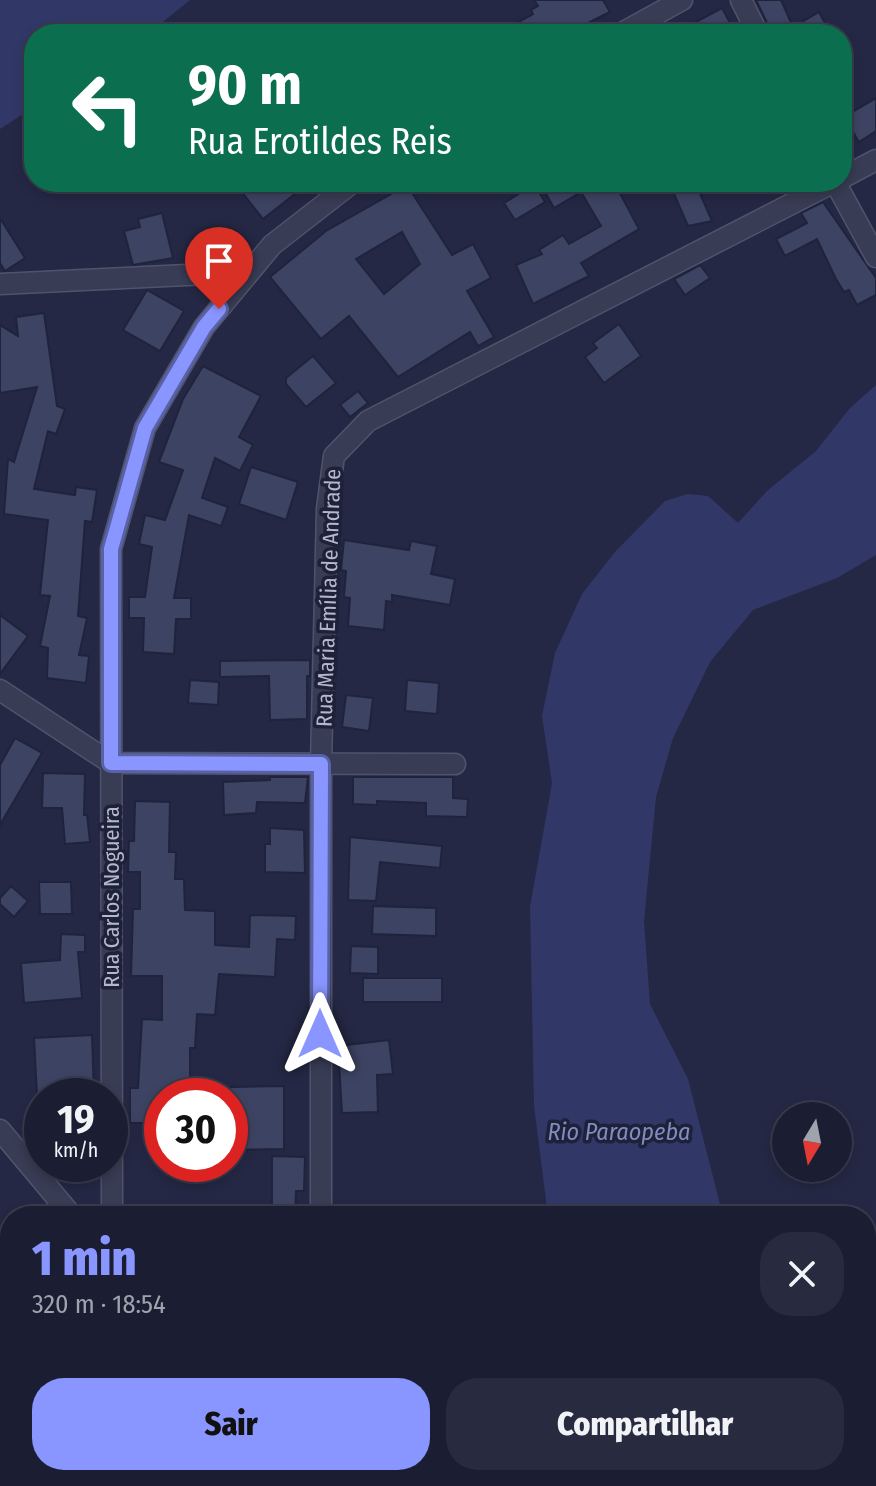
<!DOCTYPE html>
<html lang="pt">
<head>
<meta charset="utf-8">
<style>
	body { margin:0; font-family:"Fira Sans Condensed",sans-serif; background:#282b3f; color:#f1f3f6; height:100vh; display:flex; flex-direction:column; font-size:30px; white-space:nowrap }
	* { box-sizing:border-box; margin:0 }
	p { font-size:26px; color:#a0a2ac }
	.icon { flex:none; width:44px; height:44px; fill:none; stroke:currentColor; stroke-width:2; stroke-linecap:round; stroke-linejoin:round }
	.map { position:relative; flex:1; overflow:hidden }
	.sheet { position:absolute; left:0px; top:1206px; width:876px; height:280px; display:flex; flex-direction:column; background:#1b1e33; border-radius:32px 32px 0 0; box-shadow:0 4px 12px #0003,0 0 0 2px #393c4e }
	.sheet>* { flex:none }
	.hud { position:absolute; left:24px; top:24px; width:828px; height:168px; border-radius:32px; box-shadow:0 4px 12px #0003,0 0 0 2px #393c4e; background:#0b6e4f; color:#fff; overflow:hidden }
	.needle { width:52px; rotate:190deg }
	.buttons { position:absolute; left:772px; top:1102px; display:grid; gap:16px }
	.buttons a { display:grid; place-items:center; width:80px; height:80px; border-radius:50%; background:#1b1e33; box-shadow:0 4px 12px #0003,0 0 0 2px #393c4e; font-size:40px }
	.speed { position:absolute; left:24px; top:1078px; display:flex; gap:16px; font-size:40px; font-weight:700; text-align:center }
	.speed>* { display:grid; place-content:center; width:104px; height:104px; border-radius:50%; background:#1b1e33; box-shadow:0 4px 12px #0003,0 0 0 2px #393c4e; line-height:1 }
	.speed small { font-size:20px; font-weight:400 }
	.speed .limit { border:12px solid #d22; background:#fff; color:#111 }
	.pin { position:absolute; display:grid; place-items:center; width:68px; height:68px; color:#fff; margin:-82px -34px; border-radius:50% 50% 50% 0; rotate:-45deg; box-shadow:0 0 8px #0007 }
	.pin .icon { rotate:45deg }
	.me { position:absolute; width:88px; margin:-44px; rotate:0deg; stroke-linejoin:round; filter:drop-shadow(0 0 6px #0008) }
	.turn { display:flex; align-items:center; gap:28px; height:168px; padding:0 32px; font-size:36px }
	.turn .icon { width:104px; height:104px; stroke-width:2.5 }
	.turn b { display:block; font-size:56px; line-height:68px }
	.round { display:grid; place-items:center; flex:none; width:84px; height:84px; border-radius:32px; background:#282b3f }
	.overview { display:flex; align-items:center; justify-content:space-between; height:136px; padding:0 32px }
	h1 { font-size:48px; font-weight:800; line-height:60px; color:#8996ff }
	.primary-button { display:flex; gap:16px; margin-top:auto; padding:16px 32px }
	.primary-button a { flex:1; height:92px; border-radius:32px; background:#8996ff; color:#111; font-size:32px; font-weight:800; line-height:92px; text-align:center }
	.primary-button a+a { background:#282b3f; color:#f1f3f6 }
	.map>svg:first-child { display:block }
</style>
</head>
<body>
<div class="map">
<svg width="876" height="1486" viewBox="0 0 876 1486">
	<rect width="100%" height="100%" fill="#242844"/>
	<g fill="#313867">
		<polygon points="0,0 190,0 148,34 34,34 34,107 0,129"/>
		<polygon points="876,385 876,555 837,578 753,610 710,662 673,738 656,797 644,921 650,1004 688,1079 723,1216 548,1216 534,1106 530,907 552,783 542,716 555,653 582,594 615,552 665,501 688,494 708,496 738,523 767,491 816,451 850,408"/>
		<polygon points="635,1476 818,1476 824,1486 638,1486"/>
	</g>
	<g fill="#3d4362" stroke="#1f233b" stroke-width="2" fill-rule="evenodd">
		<polygon points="534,0 603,0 610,12 566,34 497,34 533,14 531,10 538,6"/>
		<polygon points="756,0 781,0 793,27 819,12 831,34 780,34 776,24 769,27"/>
		<polygon points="722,8 736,34 700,34 694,23"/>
		<polygon points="876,98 876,131 859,142 844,117"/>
		<polygon points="234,182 310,182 263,219"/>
		<polygon points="562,182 614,182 639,229 581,263 589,276 533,304 516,265 542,254 539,250 563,235 569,244 601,226 581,192 554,208 545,192"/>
		<polygon points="683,182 695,182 712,221 688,226 671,187"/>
		<polygon points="534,184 545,202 515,220 504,203"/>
		<path d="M407,185L452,255L473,244L491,278L467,291L494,337L478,346L470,332L398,377L349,316L321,339L270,277L326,231ZM402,232L420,264L384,294L356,259Z"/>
		<polygon points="823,202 876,278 876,295 857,305 849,290 844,292 836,279 817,239 785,256 776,239 807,223 801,213"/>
		<polygon points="162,213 173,258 133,265 124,231 140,227 138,219"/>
		<polygon points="0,218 25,258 5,271 0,263"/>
		<polygon points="700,265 710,278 685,295 674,279"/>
		<polygon points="147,290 184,311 160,351 123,330"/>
		<polygon points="44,313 57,406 65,409 56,434 48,431 34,489 75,495 76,487 97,490 92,522 85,521 78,616 87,618 79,655 89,656 86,683 47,678 48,648 40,646 50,596 40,595 48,520 4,514 8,459 14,462 37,387 0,393 0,325 18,336 16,317"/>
		<polygon points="619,324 641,356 604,383 585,357 597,348 593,343"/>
		<polygon points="313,356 336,383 306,407 286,384 286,378"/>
		<polygon points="203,366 261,396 239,437 253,445 240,471 215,458 202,498 228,507 221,526 189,515 174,598 191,598 191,619 176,619 174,654 143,652 144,618 129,618 129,597 145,597 152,547 139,544 145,515 165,520 183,470 159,462 183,399"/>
		<polygon points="358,391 368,403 350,417 340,405"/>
		<polygon points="251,467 298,482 286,520 239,504"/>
		<polygon points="344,540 409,550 411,541 437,546 431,574 455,579 450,605 392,595 392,602 386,601 384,630 348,626 350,598 344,597 346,571 341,570"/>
		<polygon points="0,615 28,636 0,674"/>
		<polygon points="310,660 310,676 307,676 307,719 270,720 269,676 220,677 220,661"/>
		<polygon points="190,680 219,682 218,705 188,703"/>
		<polygon points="407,680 439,683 437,714 405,711"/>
		<polygon points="346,695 373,698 369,731 342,727"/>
		<polygon points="15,738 42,753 0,825 0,765"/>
		<polygon points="43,773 85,774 84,815 87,815 90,842 65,844 62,808 42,808"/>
		<polygon points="270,777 308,777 305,803 257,802 256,813 224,815 223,782 270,780"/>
		<polygon points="353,777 453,777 453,798 468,799 467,817 426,816 426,803 377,801 377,805 353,804"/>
		<polygon points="135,801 170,802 169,852 176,852 175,879 184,879 185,910 215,911 215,945 249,947 250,915 296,916 295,940 277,939 275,977 219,974 215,1015 197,1014 195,1048 190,1048 190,1096 162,1096 162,1123 130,1123 130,1088 138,1088 142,1019 162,1020 162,976 131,976 133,909 140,909 140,872 128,872 129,841 134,841"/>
		<polygon points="270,828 304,830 305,873 265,872 265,844 270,844"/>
		<polygon points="350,837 442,846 440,868 380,862 376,901 348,900"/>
		<polygon points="39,882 71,882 72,914 40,914"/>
		<polygon points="11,886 28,901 14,917 0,904 0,898"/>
		<polygon points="373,906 436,908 436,936 372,934"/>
		<polygon points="61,934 85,935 85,952 78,952 82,998 24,1003 21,963 60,960"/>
		<polygon points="351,946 378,947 378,974 350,973"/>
		<rect x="363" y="978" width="79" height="24"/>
		<polygon points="92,1035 94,1093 37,1095 34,1038"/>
		<polygon points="389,1040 393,1074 377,1075 378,1112 342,1113 338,1046"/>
		<polygon points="284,1086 284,1149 231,1150 230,1087"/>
		<polygon points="272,1156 305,1157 304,1191 296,1191 295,1216 272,1216"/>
	</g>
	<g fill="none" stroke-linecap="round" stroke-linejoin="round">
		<defs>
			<g id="minor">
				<polyline points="741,0 758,34"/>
				<polyline points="620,34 682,0"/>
				<polyline points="842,178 876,160"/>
				<polyline points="835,182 876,257"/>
				<polyline points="0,284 249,272"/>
				<polyline points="0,690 111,763 455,764"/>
				<polyline points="0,1130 72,1216"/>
				<polyline points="112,1216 111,549 145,428 204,327 272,245 353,182"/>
				<polyline points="321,1216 321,764 327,509 334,456 368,421 834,182"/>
				<polyline points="200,1476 205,1486"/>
				<polyline points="426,1476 431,1486"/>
			</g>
		</defs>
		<use href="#minor" stroke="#50546b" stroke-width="23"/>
		<use href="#minor" stroke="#383c54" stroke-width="20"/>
	</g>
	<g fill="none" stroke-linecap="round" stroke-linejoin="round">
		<defs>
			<polyline id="route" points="219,309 204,327 145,428 111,549 111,763 321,764 320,1034"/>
		</defs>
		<use href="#route" stroke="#5962a6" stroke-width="20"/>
		<use href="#route" stroke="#8996ff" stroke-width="14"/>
	</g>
	<g text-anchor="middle" stroke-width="7" stroke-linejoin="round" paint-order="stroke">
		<g font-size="22" fill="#b5b8cd" stroke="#1d2139">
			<text transform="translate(328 598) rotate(-88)" y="8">Rua Maria Emília de Andrade</text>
			<text transform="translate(111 897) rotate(-90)" y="8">Rua Carlos Nogueira</text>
		</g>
		<g font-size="24" font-style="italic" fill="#818bbc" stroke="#1d2139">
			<text x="619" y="1140">Rio Paraopeba</text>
		</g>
	</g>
</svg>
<div class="buttons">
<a><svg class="needle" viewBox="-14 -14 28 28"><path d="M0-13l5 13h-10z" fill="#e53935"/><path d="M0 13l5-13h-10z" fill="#a0a2ac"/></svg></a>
</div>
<div class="speed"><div>19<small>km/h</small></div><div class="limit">30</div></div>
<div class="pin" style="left:219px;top:309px;background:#d93025"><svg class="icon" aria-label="arrive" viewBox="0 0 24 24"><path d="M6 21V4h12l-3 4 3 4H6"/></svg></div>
<svg class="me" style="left:320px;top:1034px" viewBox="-20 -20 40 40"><path d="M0-17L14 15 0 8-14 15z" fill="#8996ff" stroke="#fff" stroke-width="4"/></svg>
<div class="hud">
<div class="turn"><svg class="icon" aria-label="left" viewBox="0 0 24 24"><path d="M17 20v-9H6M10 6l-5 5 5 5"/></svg><div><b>90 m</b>Rua Erotildes Reis</div></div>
</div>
<section class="sheet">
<div class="overview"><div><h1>1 min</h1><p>320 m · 18:54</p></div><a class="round"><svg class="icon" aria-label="close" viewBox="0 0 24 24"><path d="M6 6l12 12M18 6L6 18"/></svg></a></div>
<div class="primary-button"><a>Sair</a><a>Compartilhar</a></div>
</section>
</div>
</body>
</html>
